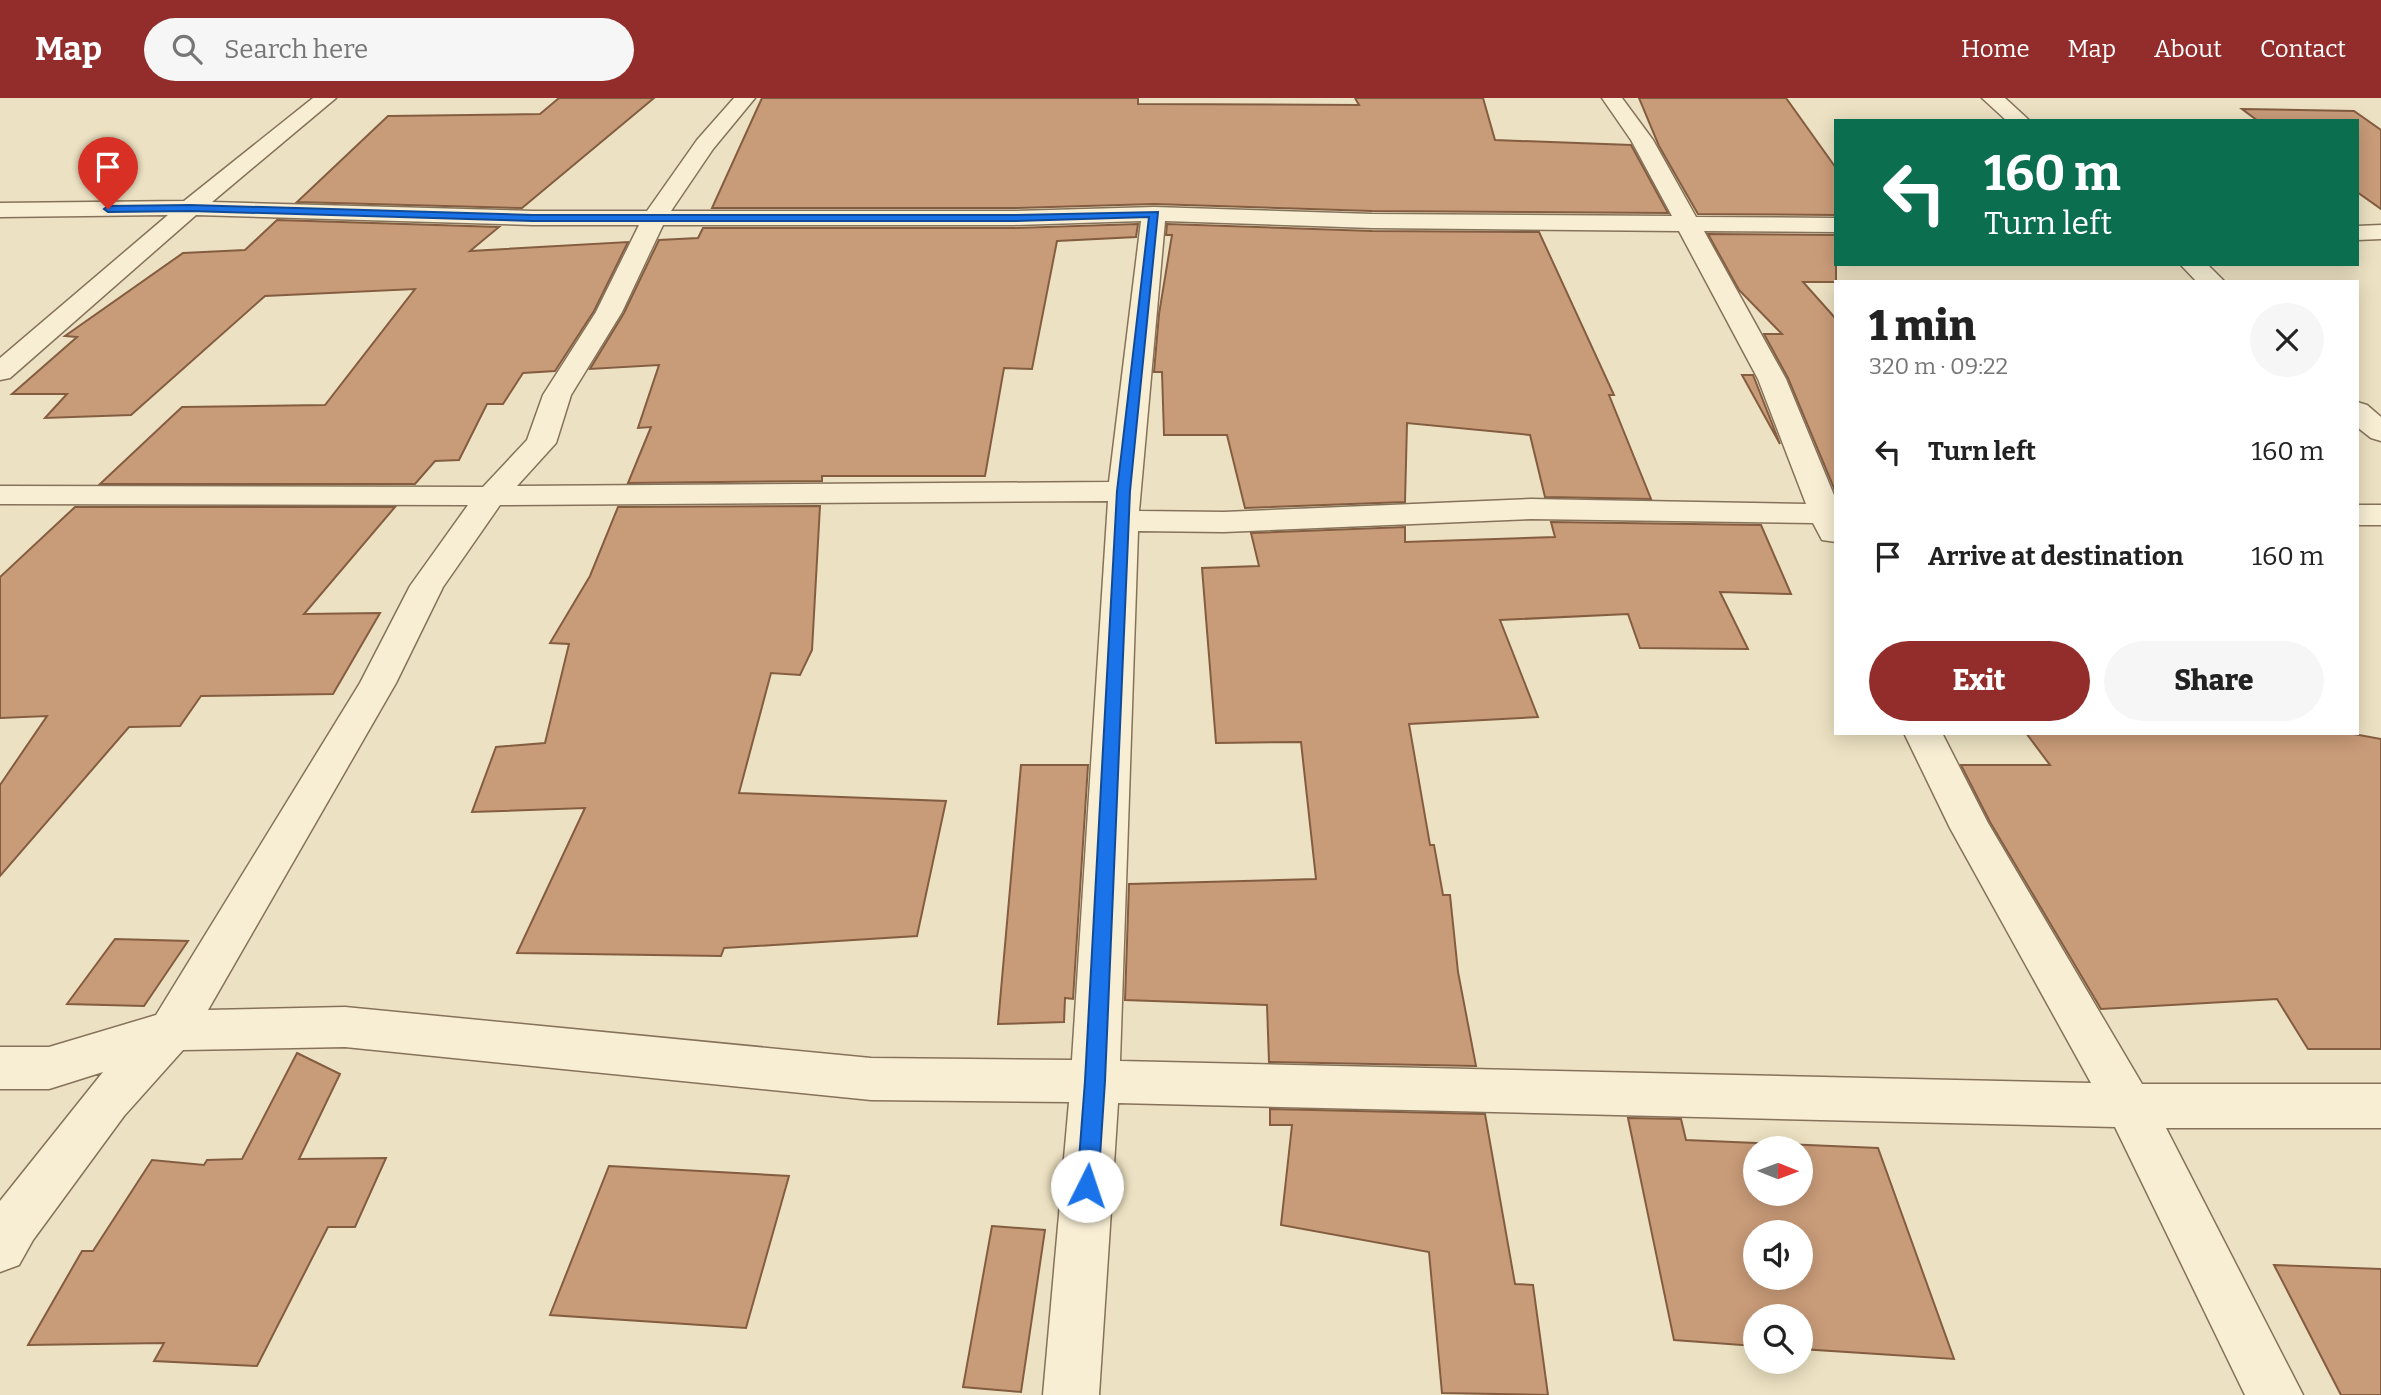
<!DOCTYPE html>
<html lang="en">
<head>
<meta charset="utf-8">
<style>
	body { margin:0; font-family:Bitter,serif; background:#f6f6f6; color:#222; height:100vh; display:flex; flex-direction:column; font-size:26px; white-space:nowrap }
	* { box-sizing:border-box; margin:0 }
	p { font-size:23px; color:#767676 }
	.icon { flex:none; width:38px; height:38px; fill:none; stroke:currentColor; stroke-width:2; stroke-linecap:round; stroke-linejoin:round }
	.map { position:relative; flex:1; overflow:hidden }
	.drawer { position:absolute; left:1834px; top:182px; width:525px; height:455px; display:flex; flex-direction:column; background:#fff; border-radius:0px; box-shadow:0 4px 18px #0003 }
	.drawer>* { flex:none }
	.guide { position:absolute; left:1834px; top:21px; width:525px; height:147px; border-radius:0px; box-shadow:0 4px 18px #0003; background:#0b6e4f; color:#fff; overflow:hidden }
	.needle { width:46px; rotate:91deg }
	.buttons { position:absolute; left:1743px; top:1038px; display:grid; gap:14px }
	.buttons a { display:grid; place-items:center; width:70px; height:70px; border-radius:50%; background:#fff; box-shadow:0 4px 18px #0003; font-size:35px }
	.pin { position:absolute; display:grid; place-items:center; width:60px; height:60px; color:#fff; margin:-72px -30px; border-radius:50% 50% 50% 0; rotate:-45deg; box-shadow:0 0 7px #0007 }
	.pin .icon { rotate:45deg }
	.me { position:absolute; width:77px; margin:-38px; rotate:4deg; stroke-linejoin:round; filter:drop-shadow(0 0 5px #0008) }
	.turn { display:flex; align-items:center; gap:24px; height:147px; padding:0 35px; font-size:32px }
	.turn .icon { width:91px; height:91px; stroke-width:2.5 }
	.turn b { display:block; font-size:49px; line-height:60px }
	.round { display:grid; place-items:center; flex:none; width:74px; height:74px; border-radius:37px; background:#f6f6f6 }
	.headline { display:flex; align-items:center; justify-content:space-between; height:119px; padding:0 35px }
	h1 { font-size:42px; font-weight:800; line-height:52px }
	.action { display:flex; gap:14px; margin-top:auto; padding:14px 35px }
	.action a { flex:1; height:80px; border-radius:42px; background:#922d2c; color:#fff; font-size:28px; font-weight:800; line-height:80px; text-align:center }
	.action a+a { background:#f6f6f6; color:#222 }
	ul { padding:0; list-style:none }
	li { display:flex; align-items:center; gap:21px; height:105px; padding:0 35px }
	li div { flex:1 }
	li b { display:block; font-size:26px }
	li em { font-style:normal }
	header { display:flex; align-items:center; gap:42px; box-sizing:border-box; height:98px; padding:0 35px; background:#922d2c; color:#fff }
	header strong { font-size:33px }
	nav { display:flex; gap:38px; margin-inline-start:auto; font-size:24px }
	.search { width:490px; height:63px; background:#f6f6f6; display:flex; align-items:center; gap:18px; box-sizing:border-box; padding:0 24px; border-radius:38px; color:#767676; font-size:26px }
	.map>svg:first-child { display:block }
</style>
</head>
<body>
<header>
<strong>Map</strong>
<div class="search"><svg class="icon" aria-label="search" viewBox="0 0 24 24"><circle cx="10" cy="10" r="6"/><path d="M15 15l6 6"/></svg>Search here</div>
<nav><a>Home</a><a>Map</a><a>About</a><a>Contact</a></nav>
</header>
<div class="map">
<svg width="2381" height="1297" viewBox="0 0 2381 1297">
	<rect width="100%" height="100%" fill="#ece1c2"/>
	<g fill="#c99c79" stroke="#845d40" stroke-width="2" fill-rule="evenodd">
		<polygon points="559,0 654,0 522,110 297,104 388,18 540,16"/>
		<polygon points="762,0 1138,0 1138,6 1359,7 1355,0 1483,0 1495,42 1631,47 1668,115 1372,113 1154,106 1014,110 712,110"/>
		<polygon points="1639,0 1786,0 1836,70 1836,117 1698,116 1659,48"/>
		<polygon points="2242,11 2354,13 2381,32 2381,111 2357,94 2357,23 2258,23"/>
		<polygon points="277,122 499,129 470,153 628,144 594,213 555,273 523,275 503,306 487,306 459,362 435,363 415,386 100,386 182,309 325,307 415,191 265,198 131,317 45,320 67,296 12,296 77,239 65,238 183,155 245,152"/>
		<polygon points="1138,126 1136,139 1057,143 1032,271 1004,270 985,378 822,378 822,383 628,385 651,329 638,330 659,267 590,271 624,215 659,142 698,140 703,130 1014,130"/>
		<polygon points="1167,126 1372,133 1539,134 1614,297 1609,297 1651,401 1545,399 1530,337 1407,325 1405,404 1245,410 1227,337 1164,337 1162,274 1154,274 1159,216 1172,137 1166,137"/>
		<polygon points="1708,136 1836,137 1836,184 1803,184 1836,221 1836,395 1788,280 1764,236 1782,236 1739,192"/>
		<polygon points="1742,277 1753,277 1780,346"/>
		<polygon points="820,408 812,552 800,577 771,575 739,695 946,703 917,838 724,850 721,858 517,855 585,710 472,714 496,649 545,645 569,546 550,545 590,478 618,409"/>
		<polygon points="75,409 395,409 304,516 380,515 333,596 201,598 180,628 129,629 0,778 0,687 47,618 0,620 0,479"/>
		<polygon points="1551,424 1761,427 1791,496 1720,494 1748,551 1640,550 1628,516 1500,522 1538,619 1409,626 1430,747 1434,747 1443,797 1450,797 1458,874 1476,968 1269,964 1267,907 1125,902 1129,786 1316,781 1301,644 1216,645 1202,470 1259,468 1251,435 1405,429 1405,444 1555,439"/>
		<polygon points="2026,635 2348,635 2381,641 2381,951 2308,951 2277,901 2101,911 1990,724 1961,667 2050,667"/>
		<polygon points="1021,667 1088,667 1073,901 1065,900 1064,924 998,926"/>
		<polygon points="115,841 188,843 144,908 67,906"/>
		<polygon points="297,955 340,976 299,1061 386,1060 355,1129 328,1129 257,1268 154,1263 164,1245 28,1247 82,1153 93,1153 152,1062 204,1067 207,1062 242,1061"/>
		<polygon points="1270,1011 1485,1016 1515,1186 1533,1187 1548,1297 1442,1295 1429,1154 1281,1127 1292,1027 1270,1027"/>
		<path d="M1628,1020L1681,1021L1686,1042L1878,1050L1954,1261L1801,1251V1218H1755V1248L1674,1242ZM1755,1050H1801V1096H1755ZM1755,1134H1801V1180H1755Z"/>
		<polygon points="609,1068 789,1078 746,1230 550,1217"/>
		<polygon points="992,1128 1045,1132 1021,1294 963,1289"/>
		<polygon points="2274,1167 2381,1171 2381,1297 2341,1297"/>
	</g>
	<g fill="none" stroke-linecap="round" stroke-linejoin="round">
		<defs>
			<g id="street">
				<path d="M313,0H336L212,104L533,113H647L697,42L734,0H755L713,51L671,113H1014L1154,109L1372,116L1672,118L1631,42L1602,0H1622L1653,42L1696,119L1836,120V134L1704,133L1786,281L1836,402V444L1822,442L1813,425L1531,421L1224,434L1138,433L1120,963L2091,985L1950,730L1904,635H1942L1988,725L2142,986H2381V1030H2166L2303,1297H2245L2115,1029L1118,1005L1099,1297H1043L1069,1004L871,1002L345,949L183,952L124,1018L33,1142L19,1167L0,1174V1103L103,974L49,991H0V949H49L156,917L360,585L410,488L468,407L0,406V388L483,389L527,342L543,297L596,214L639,127H533L196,117L10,280L0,282V260L168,117L0,119V105L184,103ZM1141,123L1109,384L517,388L556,345L571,297L622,214L663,127H1014ZM1165,123L1372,130L1679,133L1758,281L1806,406L1531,401L1224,414L1139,413ZM1108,403L1072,962L871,960L345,909L208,912L396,585L443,489L500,407Z"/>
				<polygon points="1982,0 2005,0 2030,23 2007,23"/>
				<polygon points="2381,127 2381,141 2357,142 2357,128"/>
				<polygon points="2180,166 2207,166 2225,184 2197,184"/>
				<polygon points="2357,304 2367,307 2381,319 2381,343 2371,340 2357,329"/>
				<rect x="2357" y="407" width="24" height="20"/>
			</g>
		</defs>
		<use href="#street" stroke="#85725a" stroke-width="3"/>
		<use href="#street" fill="#f8eed4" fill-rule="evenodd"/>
	</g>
	<polygon fill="#1a73e8" stroke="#114b97" stroke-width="2" points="190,107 533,117 1014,117 1158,114 1130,393 1105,983 1098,1088 1095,1095 1087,1098 1080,1095 1077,1088 1085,983 1117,393 1149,119 1014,123 533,123 190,113 108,114 104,111 108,108"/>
</svg>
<div class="buttons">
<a><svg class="needle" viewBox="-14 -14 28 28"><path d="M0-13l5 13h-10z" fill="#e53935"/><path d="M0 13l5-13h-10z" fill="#767676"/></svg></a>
<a><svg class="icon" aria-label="sound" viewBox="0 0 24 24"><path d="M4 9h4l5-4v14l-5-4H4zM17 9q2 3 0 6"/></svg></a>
<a><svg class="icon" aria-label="search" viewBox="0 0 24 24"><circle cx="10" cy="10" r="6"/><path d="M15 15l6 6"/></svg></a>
</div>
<div class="pin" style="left:108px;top:111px;background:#d93025"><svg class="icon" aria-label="arrive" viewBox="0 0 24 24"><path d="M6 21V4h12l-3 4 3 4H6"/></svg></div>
<svg class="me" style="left:1087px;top:1088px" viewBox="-20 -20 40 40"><circle r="19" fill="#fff"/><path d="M0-13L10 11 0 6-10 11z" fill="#1a73e8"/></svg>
<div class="guide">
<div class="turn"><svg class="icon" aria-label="left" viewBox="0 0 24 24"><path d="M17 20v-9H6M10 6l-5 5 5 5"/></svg><div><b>160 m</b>Turn left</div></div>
</div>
<section class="drawer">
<div class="headline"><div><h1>1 min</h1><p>320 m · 09:22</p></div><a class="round"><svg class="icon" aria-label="close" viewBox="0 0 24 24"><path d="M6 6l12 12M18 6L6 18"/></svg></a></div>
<ul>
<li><svg class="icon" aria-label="left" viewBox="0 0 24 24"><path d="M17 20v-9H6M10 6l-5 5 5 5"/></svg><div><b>Turn left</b></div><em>160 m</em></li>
<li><svg class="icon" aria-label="arrive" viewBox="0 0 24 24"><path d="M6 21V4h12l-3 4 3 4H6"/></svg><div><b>Arrive at destination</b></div><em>160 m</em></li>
</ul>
<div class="action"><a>Exit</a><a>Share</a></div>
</section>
</div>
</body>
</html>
